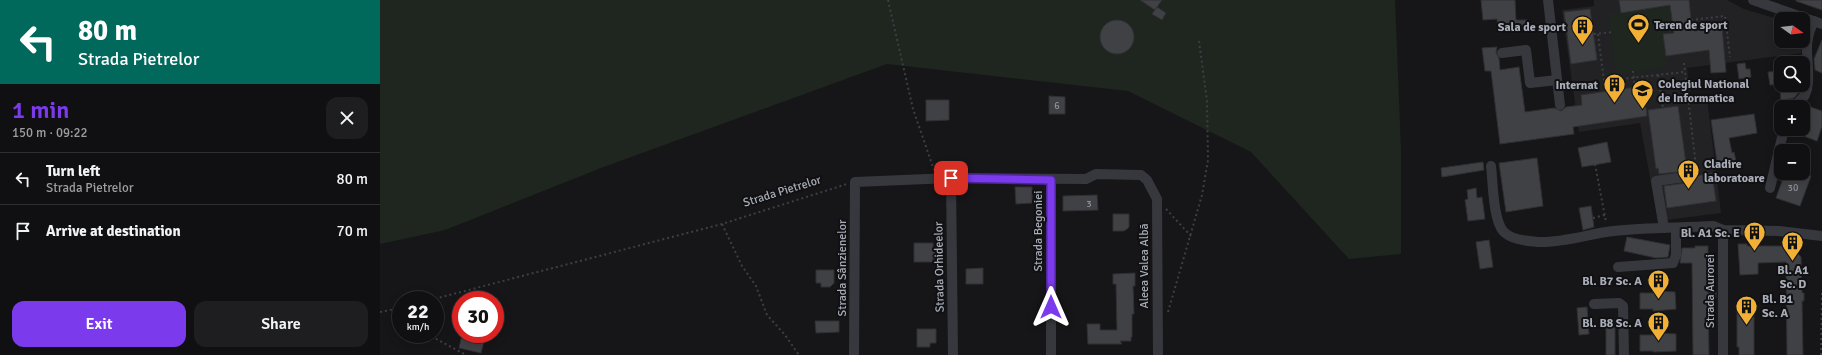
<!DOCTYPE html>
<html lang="en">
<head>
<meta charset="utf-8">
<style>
	body { margin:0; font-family:Signika,sans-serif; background:#1e1e20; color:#f1f3f6; height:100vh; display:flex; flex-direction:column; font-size:15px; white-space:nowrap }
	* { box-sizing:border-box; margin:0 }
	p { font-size:13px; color:#9c9d9f }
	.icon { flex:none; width:22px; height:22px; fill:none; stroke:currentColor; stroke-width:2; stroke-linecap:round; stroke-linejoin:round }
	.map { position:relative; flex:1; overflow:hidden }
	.sheet { display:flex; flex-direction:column; background:#101012; width:380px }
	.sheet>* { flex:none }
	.top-card { background:#00695c; color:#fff; overflow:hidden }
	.needle { width:26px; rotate:104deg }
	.buttons { position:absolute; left:1394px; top:12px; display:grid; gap:8px }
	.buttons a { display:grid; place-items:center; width:36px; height:36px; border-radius:8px; background:#101012; box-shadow:0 2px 10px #0003,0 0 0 1px #303032; font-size:20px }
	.speed { position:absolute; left:12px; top:291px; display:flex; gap:8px; font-size:20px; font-weight:700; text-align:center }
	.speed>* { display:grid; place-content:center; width:52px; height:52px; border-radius:50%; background:#101012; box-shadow:0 2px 10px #0003,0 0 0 1px #303032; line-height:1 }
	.speed small { font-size:10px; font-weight:400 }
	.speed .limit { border:6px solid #d22; background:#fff; color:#111 }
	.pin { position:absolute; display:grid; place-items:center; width:34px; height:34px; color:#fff; margin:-17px; border-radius:8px; box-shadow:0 2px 6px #0006 }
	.me { position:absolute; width:44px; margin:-22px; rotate:0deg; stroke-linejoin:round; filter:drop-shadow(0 0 3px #0008) }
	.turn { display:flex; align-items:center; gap:14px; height:84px; padding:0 12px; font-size:18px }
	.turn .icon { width:52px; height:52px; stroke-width:2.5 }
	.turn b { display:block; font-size:28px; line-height:34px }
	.round { display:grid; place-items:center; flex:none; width:42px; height:42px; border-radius:12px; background:#1e1e20 }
	.head { display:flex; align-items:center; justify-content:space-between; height:68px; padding:0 12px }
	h1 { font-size:24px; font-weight:600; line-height:30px; color:#7c3aed }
	.primary-button { display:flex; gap:8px; margin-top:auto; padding:8px 12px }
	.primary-button a { flex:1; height:46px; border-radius:12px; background:#7c3aed; color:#fff; font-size:16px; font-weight:600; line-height:46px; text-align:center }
	.primary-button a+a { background:#1e1e20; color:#f1f3f6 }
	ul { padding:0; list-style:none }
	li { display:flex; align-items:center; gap:12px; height:52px; padding:0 12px; border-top:1px solid #303032 }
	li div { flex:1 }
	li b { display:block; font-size:15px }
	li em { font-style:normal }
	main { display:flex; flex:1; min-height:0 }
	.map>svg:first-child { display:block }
</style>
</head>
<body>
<main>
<section class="sheet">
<div class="top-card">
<div class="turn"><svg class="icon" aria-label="left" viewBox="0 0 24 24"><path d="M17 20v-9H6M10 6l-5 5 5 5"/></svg><div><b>80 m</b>Strada Pietrelor</div></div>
</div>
<div class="head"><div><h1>1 min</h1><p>150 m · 09:22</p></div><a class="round"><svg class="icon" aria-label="close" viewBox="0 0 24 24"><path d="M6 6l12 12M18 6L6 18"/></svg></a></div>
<ul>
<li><svg class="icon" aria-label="left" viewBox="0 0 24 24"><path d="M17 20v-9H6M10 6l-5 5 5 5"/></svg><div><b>Turn left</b><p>Strada Pietrelor</p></div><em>80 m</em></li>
<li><svg class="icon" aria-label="arrive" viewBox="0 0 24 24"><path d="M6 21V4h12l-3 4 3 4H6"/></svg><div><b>Arrive at destination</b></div><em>70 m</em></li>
</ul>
<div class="primary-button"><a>Exit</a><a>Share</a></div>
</section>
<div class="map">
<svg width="1442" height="355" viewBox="0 0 1442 355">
	<rect width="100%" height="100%" fill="#161618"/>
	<polygon fill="#222225" points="1214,0 1347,0 1364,9 1401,20 1401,41 1423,41 1423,27 1425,27 1421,53 1307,68 1311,98 1327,98 1341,213 1278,221 1260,123 1199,132 1182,10 1214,6"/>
	<g fill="#1e261f">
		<polygon points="0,0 1015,0 1021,150 1021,254 969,259 871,152 748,91 507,64 221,168 65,230 0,244"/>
		<polygon points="1290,5 1294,33 1283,34 1287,68 1236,75 1228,14"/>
	</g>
	<g fill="#404145" stroke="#303034">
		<polygon points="760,0 782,0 775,10"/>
		<polygon points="1101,0 1135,0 1136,20 1147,20 1148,29 1118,32 1117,19 1103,20"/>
		<polygon points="1239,0 1309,0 1312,29 1314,28 1315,31 1342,27 1346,72 1331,73 1329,50 1286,56 1283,34 1294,33 1290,5 1241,13"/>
		<polygon points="1416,0 1442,0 1442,10 1416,1"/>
		<polygon points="777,7 786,13 782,20 772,14"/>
		<polygon points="1210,9 1217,60 1191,64 1184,12"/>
		<circle cx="737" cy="37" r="17"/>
		<polygon points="1442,40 1442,73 1435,70 1434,59"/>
		<polygon points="1117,47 1116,53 1119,58 1120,70 1139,67 1145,112 1174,108 1181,111 1186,107 1202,105 1201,95 1263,86 1267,116 1193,127 1194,134 1120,144 1111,71 1105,71 1102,48"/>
		<polygon points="1365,63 1366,69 1370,69 1371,77 1359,79 1357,64"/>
		<polygon points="1401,71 1401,84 1390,85 1388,72"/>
		<polygon points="1419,87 1419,92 1414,98 1401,100 1400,90"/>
		<polygon points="669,96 685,97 685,114 669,114"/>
		<polygon points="546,100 569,100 569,120 546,121"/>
		<polygon points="1425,105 1442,111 1442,126 1437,141 1410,131 1410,129 1423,129 1423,107"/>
		<polygon points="1298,106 1307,171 1279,174 1278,168 1276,169 1268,110"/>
		<polygon points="1374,114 1377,133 1349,138 1352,153 1354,152 1357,166 1338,169 1331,120"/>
		<polygon points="1227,142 1231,162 1202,167 1198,148"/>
		<polygon points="1157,158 1163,206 1126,212 1119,163"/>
		<polygon points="1103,162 1104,170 1062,177 1061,168"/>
		<polygon points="1332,173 1336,201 1287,208 1284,186 1305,183 1308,182 1310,177"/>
		<polygon points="1405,173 1423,173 1431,176 1420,206 1396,198"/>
		<polygon points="635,187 652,187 652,203 636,204"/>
		<polygon points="1096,188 1097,198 1102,197 1105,219 1088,221 1085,200 1088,199 1087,190"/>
		<polygon points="717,195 718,210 683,211 683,196"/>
		<polygon points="1211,206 1214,227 1203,230 1199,208"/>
		<polygon points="733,214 749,214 749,227 747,229 744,231 733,231"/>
		<polygon points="1247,237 1290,245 1288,257 1276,258 1244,251"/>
		<polygon points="1109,240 1113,267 1100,269 1096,242"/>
		<polygon points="534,243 553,243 553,251 555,251 555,259 552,259 553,262 534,262"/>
		<polygon points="1358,244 1367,244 1367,246 1410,246 1421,257 1422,293 1424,293 1424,301 1422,301 1423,355 1407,355 1406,262 1378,263 1378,274 1360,275"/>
		<polygon points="1315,246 1328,246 1328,293 1336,292 1336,298 1328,300 1329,355 1313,355 1312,263 1300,263 1302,248 1315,248"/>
		<polygon points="603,268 603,284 586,284 586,269"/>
		<polygon points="436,270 454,270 454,283 450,287 441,287 441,283 436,283"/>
		<polygon points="755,273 755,286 753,286 754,314 752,314 752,337 751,337 751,341 740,341 742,344 708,344 707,324 720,324 720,330 737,330 736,284 733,284 733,274"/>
		<polygon points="1273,291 1295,292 1296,309 1273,311 1273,309 1260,309 1260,293 1273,293"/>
		<polygon points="1366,304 1374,304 1374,355 1359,355 1359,347 1357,347 1357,306"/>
		<polygon points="1207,307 1209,334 1199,335 1197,308"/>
		<rect x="1226" y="320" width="9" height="35"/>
		<polygon points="435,321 459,321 459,332 436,333"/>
		<polygon points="537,329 556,329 556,343 550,343 550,347 537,347"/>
		<polygon points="1273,333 1296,334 1296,351 1273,352 1273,351 1260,351 1260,335 1273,335"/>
		<polygon points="82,335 104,341 101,353 79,348"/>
	</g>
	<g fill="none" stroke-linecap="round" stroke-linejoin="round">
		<g stroke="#3d3f44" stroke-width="2" stroke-dasharray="2 3" stroke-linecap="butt">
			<polyline points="508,0 533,109 554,170"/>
			<polyline points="1311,20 1345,16 1350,57"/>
			<polyline points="1214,34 1233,32"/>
			<polyline points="1218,34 1224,81 1304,72"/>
			<polyline points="1304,63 1317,175"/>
			<polyline points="1253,71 1255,87"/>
			<polyline points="1278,75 1283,108"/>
			<polyline points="1215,164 1226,222"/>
			<polyline points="786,209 811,236"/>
			<polyline points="1213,218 1225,215"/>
			<polyline points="342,224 362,266 376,286 387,315 405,335 419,355"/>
			<polyline points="50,300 342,224 467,184"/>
			<polyline points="0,312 21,308"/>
			<polyline points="788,312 822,195 828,160 827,101 819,41"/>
			<polyline points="47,334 86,355"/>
			<polyline points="1441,355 1442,293"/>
		</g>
		<g stroke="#37383d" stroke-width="10">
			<polyline points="1168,0 1180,105"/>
			<polyline points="1373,0 1442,24"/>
			<polyline points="1122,53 1146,50 1150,83 1177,80"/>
			<path d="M1414,107L1425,95L1427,89C1432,64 1420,48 1434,21"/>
			<path d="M1111,166C1113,182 1113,219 1123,231C1131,240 1147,241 1158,242C1183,243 1208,234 1233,231C1266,227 1300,228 1333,226L1343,230L1399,231L1442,236"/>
			<polyline points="571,178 573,355"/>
			<polyline points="671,180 671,355"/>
			<polyline points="1390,188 1404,129"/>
			<polyline points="1284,228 1276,181 1304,177"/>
			<polyline points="1238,267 1293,263 1296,255 1296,228"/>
			<polyline points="1214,304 1239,303 1243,306 1244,355"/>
			<polyline points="474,355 475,182 571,178 706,179 716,174 761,175 767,180 777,199 778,355"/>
			<polyline points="1343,355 1343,230"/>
		</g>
	</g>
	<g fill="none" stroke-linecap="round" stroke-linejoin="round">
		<defs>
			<polyline id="route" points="571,178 671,180 671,307"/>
		</defs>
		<use href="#route" stroke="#51269a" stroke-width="10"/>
		<use href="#route" stroke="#7c3aed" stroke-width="7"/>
	</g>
	<defs>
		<symbol id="stadium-pin" viewBox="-11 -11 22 30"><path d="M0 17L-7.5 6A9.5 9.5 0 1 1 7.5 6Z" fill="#f2b134" stroke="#111113"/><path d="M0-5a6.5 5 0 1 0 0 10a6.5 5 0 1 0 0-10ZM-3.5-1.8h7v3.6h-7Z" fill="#111"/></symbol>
		<symbol id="building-pin" viewBox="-11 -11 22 30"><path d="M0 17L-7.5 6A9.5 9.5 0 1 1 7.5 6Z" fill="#f2b134" stroke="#111113"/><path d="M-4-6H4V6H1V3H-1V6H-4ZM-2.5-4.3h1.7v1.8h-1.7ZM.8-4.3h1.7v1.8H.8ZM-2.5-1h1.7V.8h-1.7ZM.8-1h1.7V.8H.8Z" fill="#111"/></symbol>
		<symbol id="university-pin" viewBox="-11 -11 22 30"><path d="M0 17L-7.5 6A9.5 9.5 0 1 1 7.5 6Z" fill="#f2b134" stroke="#111113"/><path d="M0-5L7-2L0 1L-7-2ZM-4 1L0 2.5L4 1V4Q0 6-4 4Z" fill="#111"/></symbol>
	</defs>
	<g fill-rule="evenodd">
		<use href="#stadium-pin" x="1246" y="12" width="25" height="34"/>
		<use href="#building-pin" x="1190" y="14" width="25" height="34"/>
		<use href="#building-pin" x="1222" y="72" width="25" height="34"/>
		<use href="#university-pin" x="1250" y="78" width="25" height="34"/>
		<use href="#building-pin" x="1296" y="158" width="25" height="34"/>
		<use href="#building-pin" x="1362" y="220" width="25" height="34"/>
		<use href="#building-pin" x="1400" y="230" width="25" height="34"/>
		<use href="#building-pin" x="1266" y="268" width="25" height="34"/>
		<use href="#building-pin" x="1354" y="294" width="25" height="34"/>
		<use href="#building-pin" x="1266" y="310" width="25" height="34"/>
	</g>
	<g text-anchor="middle" stroke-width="4" stroke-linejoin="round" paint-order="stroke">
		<g font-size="10" fill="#8e929b">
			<text x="677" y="109">6</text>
			<text x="1413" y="191">30</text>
			<text x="709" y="207">3</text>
		</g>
		<g font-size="12" font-weight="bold" fill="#a8adb8" stroke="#111113" text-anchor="end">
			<text x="1274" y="29" text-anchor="start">Teren de sport</text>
			<text x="1186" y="31">Sala de sport</text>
			<text x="1278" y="88" text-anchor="start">Colegiul National<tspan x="1278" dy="14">de Informatica</tspan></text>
			<text x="1218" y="89">Internat</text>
			<text x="1324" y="168" text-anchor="start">Cladire<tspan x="1324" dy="14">laboratoare</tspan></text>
			<text x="1360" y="237">Bl. A1 Sc. E</text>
			<text x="1413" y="274" text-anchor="middle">Bl. A1<tspan x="1413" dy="14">Sc. D</tspan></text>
			<text x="1262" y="285">Bl. B7 Sc. A</text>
			<text x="1382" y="303" text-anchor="start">Bl. B1<tspan x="1382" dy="14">Sc. A</tspan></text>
			<text x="1262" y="327">Bl. B8 Sc. A</text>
		</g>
		<g font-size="12" fill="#a8adb8" stroke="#111113">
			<text transform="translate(402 191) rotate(-17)" y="4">Strada Pietrelor</text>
			<text transform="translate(658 231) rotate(-90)" y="4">Strada Begoniei</text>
			<text transform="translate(764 266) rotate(-90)" y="4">Aleea Valea Albă</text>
			<text transform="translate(559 267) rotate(-91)" y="4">Strada Orhideelor</text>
			<text transform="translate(462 268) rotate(-90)" y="4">Strada Sânzienelor</text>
			<text transform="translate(1330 291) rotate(-90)" y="4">Strada Aurorei</text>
		</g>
	</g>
</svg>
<div class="buttons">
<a><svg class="needle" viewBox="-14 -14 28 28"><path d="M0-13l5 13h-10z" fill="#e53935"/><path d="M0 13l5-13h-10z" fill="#9c9d9f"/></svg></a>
<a><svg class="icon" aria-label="search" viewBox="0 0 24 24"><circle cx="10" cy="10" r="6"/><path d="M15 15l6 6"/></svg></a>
<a>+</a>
<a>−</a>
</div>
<div class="speed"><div>22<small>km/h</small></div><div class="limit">30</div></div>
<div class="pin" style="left:571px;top:178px;background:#d93025"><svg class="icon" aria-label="arrive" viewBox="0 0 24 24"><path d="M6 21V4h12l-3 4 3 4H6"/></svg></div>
<svg class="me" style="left:671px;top:307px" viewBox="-20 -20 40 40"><path d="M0-17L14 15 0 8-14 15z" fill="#7c3aed" stroke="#fff" stroke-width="4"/></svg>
</div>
</main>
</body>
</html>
